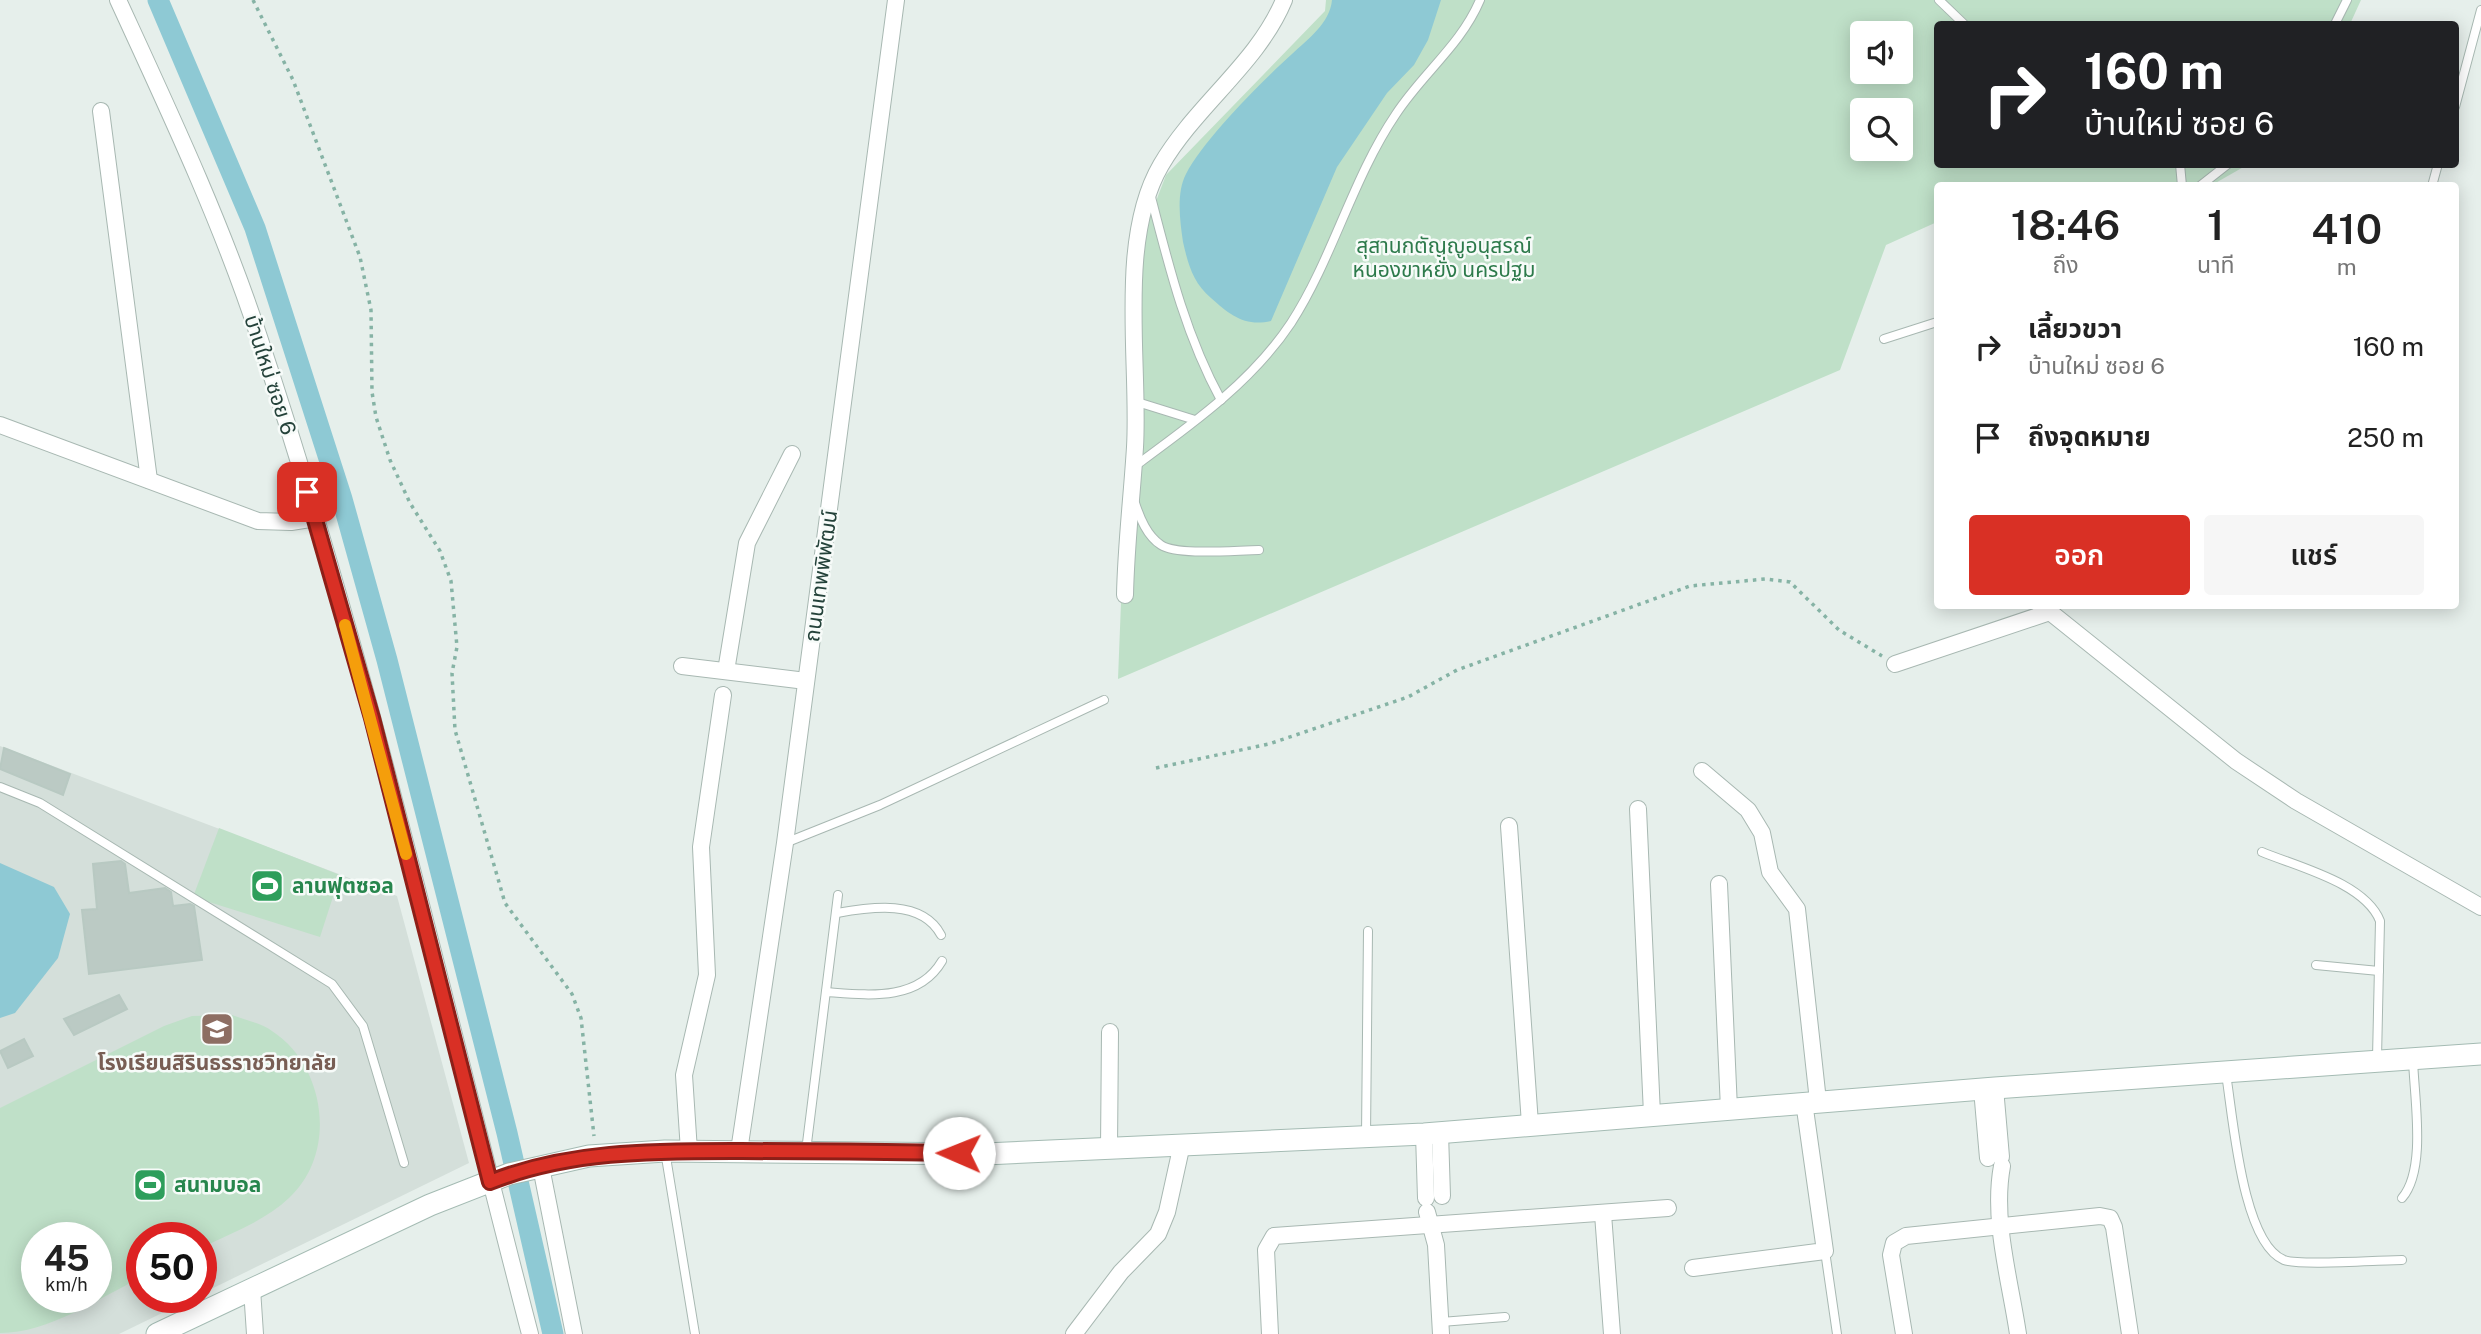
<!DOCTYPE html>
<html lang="th">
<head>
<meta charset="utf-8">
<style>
	body { margin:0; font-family:"Public Sans","Noto Sans Thai",sans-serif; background:#f6f6f6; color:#222; height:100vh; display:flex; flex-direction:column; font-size:26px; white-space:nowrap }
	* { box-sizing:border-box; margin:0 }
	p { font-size:23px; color:#767676 }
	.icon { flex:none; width:38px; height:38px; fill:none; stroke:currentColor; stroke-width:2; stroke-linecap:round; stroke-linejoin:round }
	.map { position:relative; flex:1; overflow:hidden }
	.drawer { position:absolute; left:1934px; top:182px; width:525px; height:427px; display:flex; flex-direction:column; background:#fff; border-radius:7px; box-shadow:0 4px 18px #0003 }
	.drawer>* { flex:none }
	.top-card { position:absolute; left:1934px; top:21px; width:525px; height:147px; border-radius:7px; box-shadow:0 4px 18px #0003; background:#202124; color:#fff; overflow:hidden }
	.controls { position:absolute; left:1850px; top:21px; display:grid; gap:14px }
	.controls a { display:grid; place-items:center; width:63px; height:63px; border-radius:7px; background:#fff; box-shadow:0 4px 18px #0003; font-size:35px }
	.speed { position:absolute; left:21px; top:1222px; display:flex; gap:14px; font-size:35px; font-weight:700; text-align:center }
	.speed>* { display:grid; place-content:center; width:91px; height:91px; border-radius:50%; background:#fff; box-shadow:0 4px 18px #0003; line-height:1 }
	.speed small { font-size:18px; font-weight:400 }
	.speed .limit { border:10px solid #d22; background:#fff; color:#111 }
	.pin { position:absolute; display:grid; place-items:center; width:60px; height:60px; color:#fff; margin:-30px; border-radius:14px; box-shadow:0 4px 10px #0006 }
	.me { position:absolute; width:77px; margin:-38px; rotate:271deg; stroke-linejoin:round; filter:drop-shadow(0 0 5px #0008) }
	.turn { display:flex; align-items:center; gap:24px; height:147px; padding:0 35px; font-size:32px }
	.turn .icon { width:91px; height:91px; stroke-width:2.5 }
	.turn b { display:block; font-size:49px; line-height:60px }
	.eta { display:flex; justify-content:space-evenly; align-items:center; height:119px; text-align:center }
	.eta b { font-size:42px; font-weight:600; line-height:49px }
	.primary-button { display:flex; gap:14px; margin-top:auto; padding:14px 35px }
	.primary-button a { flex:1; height:80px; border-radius:7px; background:#d93025; color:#fff; font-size:28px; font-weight:600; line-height:80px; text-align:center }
	.primary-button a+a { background:#f6f6f6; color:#222 }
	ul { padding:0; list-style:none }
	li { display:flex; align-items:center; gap:21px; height:91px; padding:0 35px }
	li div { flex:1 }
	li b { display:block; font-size:26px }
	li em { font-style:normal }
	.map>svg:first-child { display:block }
</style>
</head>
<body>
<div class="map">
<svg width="2481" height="1334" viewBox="0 0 2481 1334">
	<rect width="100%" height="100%" fill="#e6efeb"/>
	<path fill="#d4dfda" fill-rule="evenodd" d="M0,746L397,896L469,1163L201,1294V1237H142V1297H195L119,1334H0ZM37,1237H96V1297H37Z"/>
	<g fill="#bfe0c8" fill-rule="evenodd">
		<path d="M1326,0H2361L2350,24H1937V164L2247,165L2212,185L1937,186V222L1886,245L1840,370L1118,679L1132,324L1143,235L1166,175L1325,11ZM1862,33H1900V72H1862ZM1862,110H1900V149H1862Z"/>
		<polygon points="219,828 340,875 320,937 193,897"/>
		<path d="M232,1015C245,1020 261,1023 272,1031C326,1066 338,1153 289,1198C265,1221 231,1233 201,1248V1237H142V1277C99,1298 49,1333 0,1333V1108L164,1026L192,1016ZM37,1237H96V1297H37Z"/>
	</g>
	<g fill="#8ec9d4">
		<path d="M1332,0H1441L1428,40L1414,65L1387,93L1337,167L1271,321C1245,327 1230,315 1211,298C1193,283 1188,264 1183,242C1180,221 1176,193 1186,174C1204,139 1262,81 1292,54C1308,39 1330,23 1332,0Z"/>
		<polygon points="0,863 54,887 70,914 58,958 15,1013 0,1018"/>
	</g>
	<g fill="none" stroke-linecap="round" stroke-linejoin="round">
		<polyline stroke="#8ec9d4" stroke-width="21" points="158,0 255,228 342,499 387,660 507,1133 553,1334"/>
	</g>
	<g fill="#bbcac4" stroke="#b8c9c2" stroke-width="2">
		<polygon points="4,748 70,774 63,795 0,769"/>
		<polygon points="121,861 125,864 129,893 165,888 171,892 173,906 190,904 194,906 202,960 89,974 82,910 97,909 93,864"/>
		<polygon points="119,995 127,1009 74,1035 64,1019"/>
		<polygon points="24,1039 33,1056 8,1068 0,1051"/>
	</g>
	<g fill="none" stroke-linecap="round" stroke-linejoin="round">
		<defs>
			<g id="lane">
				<polyline points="1939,0 1964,24"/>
				<polyline points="2335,24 2347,0"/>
				<polyline points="2455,107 2481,10"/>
				<polyline points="2180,164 2182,186"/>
				<polyline points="2200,186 2228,164"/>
				<polyline points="2432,186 2438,164"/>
				<path d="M1151,197C1169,267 1186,336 1221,400"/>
				<polyline points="1884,339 1937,322"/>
				<polyline points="1134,401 1195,420"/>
				<path d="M1135,466C1191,425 1252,382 1291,323C1333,258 1352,179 1396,114C1422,74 1461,45 1480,0"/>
				<path d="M1135,503C1140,518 1147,536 1161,545C1178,556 1237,550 1259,550"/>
				<polyline points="0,787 40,803 332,984 363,1026 404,1163"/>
				<polyline points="785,843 880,805 1104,700"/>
				<path d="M2262,852C2298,867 2365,883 2380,921L2377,1058"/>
				<path d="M837,913C871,907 922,899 941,935"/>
				<polyline points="2316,965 2379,971"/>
				<path d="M826,992C867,995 918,1002 942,961"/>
				<path d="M2226,1074C2233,1116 2242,1243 2284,1260C2301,1266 2379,1260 2402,1260"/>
				<polyline points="1366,1136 1368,931"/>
				<polyline points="665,1151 695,1334"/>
				<polyline points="806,1151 838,895"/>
				<path d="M2402,1198C2427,1169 2414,1097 2413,1059"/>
				<polyline points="1825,1251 1837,1334"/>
				<polyline points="1441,1322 1505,1317"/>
			</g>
			<g id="street">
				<path d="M118,0C169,111 221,221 259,337C368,664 443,1001 530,1334"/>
				<polyline points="101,111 149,480"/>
				<polyline points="0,425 258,521 291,522 316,518"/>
				<path d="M1125,595C1126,545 1132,496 1135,447C1140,363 1117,240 1161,165C1196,105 1258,63 1284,0"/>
				<polyline points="1895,664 2050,612 2236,761 2296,801 2481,907"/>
				<polyline points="682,666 806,681"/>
				<polyline points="726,671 747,543 792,454"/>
				<polyline points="1702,771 1748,810 1762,833 1770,872 1797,909 1818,1101"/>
				<polyline points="1638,809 1652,1114"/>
				<polyline points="1509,826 1530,1124"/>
				<polyline points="1719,884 1729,1109"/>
				<polyline points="1995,1088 2001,1157"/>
				<polyline points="1982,1089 1988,1158"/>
				<polyline points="1440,1133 1442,1196"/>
				<polyline points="1424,1134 1426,1198"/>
				<polyline points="1109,1148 1110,1032"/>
				<polyline points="689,1151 684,1075 707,975 701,847 723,695"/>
				<polyline points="739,1151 785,843 896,0"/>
				<path d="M2002,1166C1992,1220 2010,1280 2018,1334"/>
				<polyline points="541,1167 574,1334"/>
				<polyline points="1427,1212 1436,1245 1441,1334"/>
				<polyline points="1603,1214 1612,1334"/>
				<polyline points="1693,1268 1825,1251 1804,1102"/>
				<polyline points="252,1289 255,1334"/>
				<polyline points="1074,1334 1121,1272 1158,1234 1167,1212 1182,1144"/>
				<polyline points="1270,1334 1266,1250 1274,1236 1668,1208"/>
				<polyline points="1904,1334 1891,1255 1894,1243 1906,1236 2100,1216 2110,1218 2114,1227 2130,1334"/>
			</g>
			<polyline id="secondary" points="157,1334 430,1205 509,1174 589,1156 665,1151 985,1154 1424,1134 1995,1088 2481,1054"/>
		</defs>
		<use href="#lane" stroke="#a8b8b2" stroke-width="10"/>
		<use href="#street" stroke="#a8b8b2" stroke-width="18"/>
		<use href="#secondary" stroke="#a4bbb3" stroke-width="23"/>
		<g stroke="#86b3a5" stroke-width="3.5" stroke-dasharray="3.5 5" stroke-linecap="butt">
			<polyline points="253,0 293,80 360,257 371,310 372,392 376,417 390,460 410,503 440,551 451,581 457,647 452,673 455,730 505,903 572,994 581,1018 594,1136"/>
			<polyline points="1156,768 1269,744 1408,697 1457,670 1690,586 1765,579 1790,582 1839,630 1882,656"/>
		</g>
		<use href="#lane" stroke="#fff" stroke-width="8"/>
		<use href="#street" stroke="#fff" stroke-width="16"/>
		<use href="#secondary" stroke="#fff" stroke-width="21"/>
	</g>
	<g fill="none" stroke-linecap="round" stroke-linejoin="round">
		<defs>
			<path id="route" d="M307,492L372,718L490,1182C570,1150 656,1151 741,1151C814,1151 886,1152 959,1153"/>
		</defs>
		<use href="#route" stroke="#8d1f18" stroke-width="18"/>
		<use href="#route" stroke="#d93025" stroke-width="12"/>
		<polyline stroke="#f59e0b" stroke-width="12" points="345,625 406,854"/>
	</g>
	<defs>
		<symbol id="stadium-square" viewBox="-11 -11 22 22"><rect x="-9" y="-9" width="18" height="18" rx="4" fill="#2e9e5b" stroke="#f7fbf9"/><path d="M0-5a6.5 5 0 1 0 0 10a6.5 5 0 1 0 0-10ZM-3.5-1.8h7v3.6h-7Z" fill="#fff"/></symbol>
		<symbol id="school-square" viewBox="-11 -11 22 22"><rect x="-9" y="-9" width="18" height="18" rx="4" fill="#8d6e63" stroke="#f7fbf9"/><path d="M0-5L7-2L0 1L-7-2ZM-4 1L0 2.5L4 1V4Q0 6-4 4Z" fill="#fff"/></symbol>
	</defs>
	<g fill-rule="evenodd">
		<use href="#stadium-square" x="248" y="867" width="38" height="38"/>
		<use href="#school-square" x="198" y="1010" width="38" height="38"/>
		<use href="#stadium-square" x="131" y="1166" width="38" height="38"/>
	</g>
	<g text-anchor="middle" stroke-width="5" stroke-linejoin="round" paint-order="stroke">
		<g font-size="21" fill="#2d7a4b" stroke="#f7fbf9">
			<text x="1444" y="253">สุสานกตัญญูอนุสรณ์<tspan x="1444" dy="24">หนองขาหยั่ง นครปฐม</tspan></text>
		</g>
		<g font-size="21" fill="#24423a" stroke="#f7fbf9">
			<text transform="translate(270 375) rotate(72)" y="7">บ้านใหม่ ซอย 6</text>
			<text transform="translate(821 576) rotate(-82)" y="7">ถนนเทพพิพัฒน์</text>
		</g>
		<g font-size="21" font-weight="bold" fill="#27864d" stroke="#f7fbf9" text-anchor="start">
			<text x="292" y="893">ลานฟุตซอล</text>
			<text x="174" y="1192">สนามบอล</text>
		</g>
		<g font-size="21" font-weight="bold" fill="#785e54" stroke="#f7fbf9">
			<text x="217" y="1070">โรงเรียนสิรินธรราชวิทยาลัย</text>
		</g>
	</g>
</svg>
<div class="controls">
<a><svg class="icon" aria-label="sound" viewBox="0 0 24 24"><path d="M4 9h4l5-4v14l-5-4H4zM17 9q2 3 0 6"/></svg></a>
<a><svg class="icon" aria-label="search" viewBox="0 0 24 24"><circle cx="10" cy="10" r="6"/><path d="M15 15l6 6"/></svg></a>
</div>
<div class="speed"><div>45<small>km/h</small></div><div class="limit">50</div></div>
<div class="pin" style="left:307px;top:492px;background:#d93025"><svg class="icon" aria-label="arrive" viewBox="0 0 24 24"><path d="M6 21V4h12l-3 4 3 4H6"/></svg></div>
<svg class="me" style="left:959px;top:1153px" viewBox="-20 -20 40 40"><circle r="19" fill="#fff"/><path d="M0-13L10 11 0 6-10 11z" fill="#d93025"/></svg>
<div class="top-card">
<div class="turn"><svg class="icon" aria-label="right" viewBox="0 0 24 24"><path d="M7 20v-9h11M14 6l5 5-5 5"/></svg><div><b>160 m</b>บ้านใหม่ ซอย 6</div></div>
</div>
<section class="drawer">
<div class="eta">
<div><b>18:46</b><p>ถึง</p></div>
<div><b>1</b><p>นาที</p></div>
<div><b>410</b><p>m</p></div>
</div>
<ul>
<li><svg class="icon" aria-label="right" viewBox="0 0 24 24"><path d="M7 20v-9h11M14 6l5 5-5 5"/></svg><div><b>เลี้ยวขวา</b><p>บ้านใหม่ ซอย 6</p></div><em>160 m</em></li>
<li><svg class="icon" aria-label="arrive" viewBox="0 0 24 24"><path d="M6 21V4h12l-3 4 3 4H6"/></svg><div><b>ถึงจุดหมาย</b></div><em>250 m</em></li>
</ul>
<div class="primary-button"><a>ออก</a><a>แชร์</a></div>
</section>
</div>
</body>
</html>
